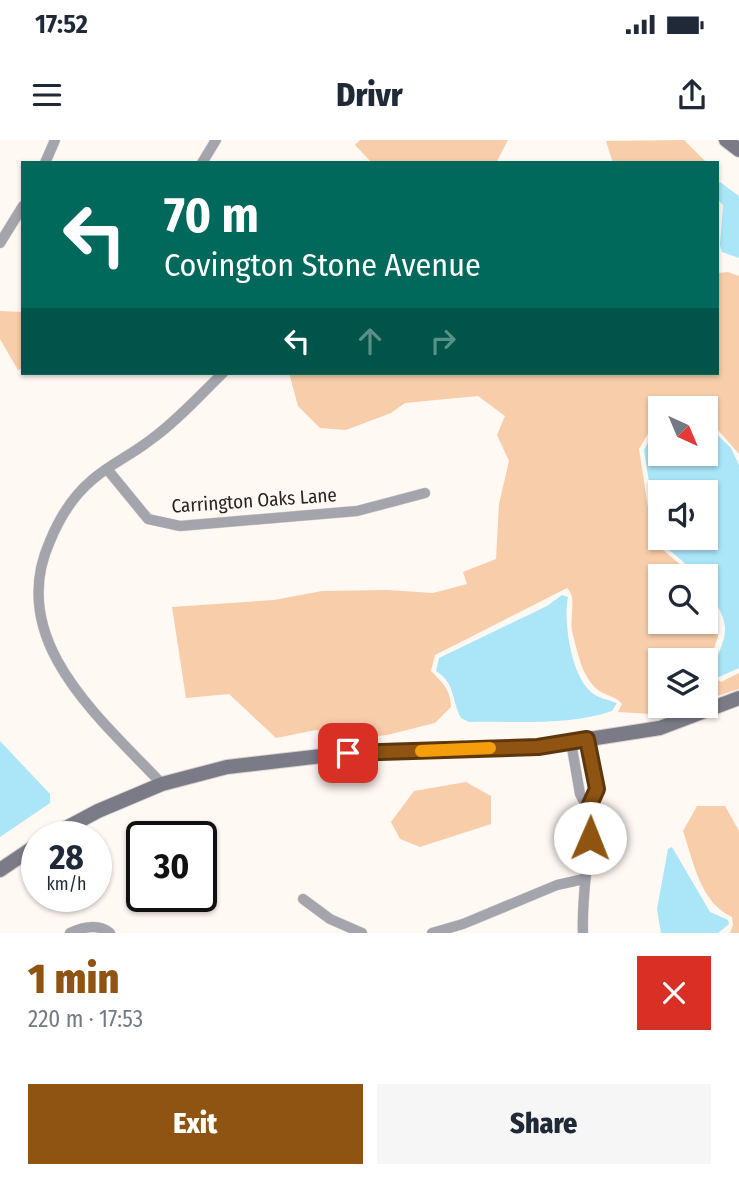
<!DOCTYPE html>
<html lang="en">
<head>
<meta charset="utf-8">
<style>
	body { margin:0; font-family:"Fira Sans Condensed",sans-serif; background:#f6f6f7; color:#1f2937; height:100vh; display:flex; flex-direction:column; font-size:26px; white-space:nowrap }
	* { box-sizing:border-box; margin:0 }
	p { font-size:23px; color:#747a83 }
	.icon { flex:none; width:38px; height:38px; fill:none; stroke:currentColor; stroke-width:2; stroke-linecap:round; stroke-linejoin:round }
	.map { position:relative; height:793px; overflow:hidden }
	.details { display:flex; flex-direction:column; background:#fff; flex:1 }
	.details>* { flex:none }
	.hud { position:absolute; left:21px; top:21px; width:698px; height:214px; border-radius:0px; box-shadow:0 2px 5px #0004; background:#00695c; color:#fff; overflow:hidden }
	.needle { width:46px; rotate:136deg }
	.tools { position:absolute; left:648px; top:256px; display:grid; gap:14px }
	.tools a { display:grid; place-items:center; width:70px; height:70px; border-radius:0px; background:#fff; box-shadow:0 2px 5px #0004; font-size:35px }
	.speed { position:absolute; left:21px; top:681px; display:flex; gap:14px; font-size:35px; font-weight:700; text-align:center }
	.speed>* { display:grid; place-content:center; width:91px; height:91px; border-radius:50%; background:#fff; box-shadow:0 2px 5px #0004; line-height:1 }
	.speed small { font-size:18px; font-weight:400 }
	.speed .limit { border:4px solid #111; border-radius:10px; background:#fff; color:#111 }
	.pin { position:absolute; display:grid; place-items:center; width:60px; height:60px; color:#fff; margin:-30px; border-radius:14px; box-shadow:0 4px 10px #0006 }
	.me { position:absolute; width:77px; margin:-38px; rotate:1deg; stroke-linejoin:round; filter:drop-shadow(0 0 5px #0008) }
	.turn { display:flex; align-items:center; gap:24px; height:147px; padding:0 28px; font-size:32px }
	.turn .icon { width:91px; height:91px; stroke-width:2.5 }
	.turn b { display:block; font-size:49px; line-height:60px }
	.lanes { display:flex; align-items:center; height:66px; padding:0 28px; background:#0003; justify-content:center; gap:35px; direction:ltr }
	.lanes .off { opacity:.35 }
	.round { display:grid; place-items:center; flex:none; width:74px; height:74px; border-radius:0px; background:#f6f6f7 }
	.head { display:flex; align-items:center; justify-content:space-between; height:119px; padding:0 28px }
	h1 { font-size:42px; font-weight:800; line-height:52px; color:#8f5412 }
	.cta { display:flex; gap:14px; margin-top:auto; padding:14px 28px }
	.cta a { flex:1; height:80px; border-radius:0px; background:#8f5412; color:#fff; font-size:28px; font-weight:800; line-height:80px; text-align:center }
	.cta a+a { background:#f6f6f7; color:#1f2937 }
	.status { display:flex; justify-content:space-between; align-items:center; height:49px; padding:0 35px; background:#fff; direction:ltr }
	.status svg { height:19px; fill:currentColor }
	header { display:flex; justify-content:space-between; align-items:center; height:91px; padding:0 28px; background:#fff; font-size:32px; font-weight:800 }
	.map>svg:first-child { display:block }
</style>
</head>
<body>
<div class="status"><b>17:52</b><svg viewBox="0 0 49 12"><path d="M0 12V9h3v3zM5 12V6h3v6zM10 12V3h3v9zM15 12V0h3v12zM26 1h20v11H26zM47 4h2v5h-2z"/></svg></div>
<header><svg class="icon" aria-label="menu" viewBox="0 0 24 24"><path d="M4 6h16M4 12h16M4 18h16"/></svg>Drivr<svg class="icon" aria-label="share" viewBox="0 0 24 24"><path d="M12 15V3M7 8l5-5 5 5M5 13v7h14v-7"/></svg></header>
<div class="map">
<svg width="739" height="793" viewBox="0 0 739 793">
	<rect width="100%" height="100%" fill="#fff8f3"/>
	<g fill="#f7cdaa">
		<polygon points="360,0 508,0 496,23 372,23 355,5"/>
		<polygon points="684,0 705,21 613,23 606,1"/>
		<path d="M728,132L739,136V314L711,282L705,281V268H660V291L649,292L639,309L652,394L663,410L694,436H660V481H705V452L712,461L718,485V497L705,533V520H660V565H691L650,574L618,572L622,564C616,556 606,556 598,550C582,537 578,514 573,495C568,480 578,458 567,448L435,515L431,531C443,544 450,548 451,567L435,583L387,595L342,600L316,590L276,598L229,554L186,558L172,467L274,460L322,451L387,450L433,453L467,444L463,432L496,419L499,364L509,321L497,295L505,276L478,256L405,263L391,273L346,290L320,288L298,266L289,233H718V133Z"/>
		<polygon points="0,171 23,172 23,228 18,230 0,199"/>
		<polygon points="708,533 721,542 739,533 739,549 705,560 705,534"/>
		<polygon points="466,642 491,656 491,684 420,707 400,699 391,682 414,651"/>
		<path d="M697,666H725L739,691V793H730L733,785L732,777C700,762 694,723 683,691Z"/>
	</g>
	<g fill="#aae5f8" fill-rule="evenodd">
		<polygon points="720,42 739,56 739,118 722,112 720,105 723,65 718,60 718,44"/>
		<path d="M707,285L731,308L739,325V528L719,537L713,532C715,518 726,501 725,488C724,468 706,454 705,436H700L667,408L657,393L644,310L651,297L660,296V313H705ZM660,352H705V397H660Z"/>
		<path d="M562,455L568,457C563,481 571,535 591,552C597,558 609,560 617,563L612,571C569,586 515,581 469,582L461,578C451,559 456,544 436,531L439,518L547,466Z"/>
		<polygon points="0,601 50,654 50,663 0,697"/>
		<polygon points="672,707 710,772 728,780 729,784 718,793 661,793 657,769 668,709"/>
	</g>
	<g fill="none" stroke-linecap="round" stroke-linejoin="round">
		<defs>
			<g id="street">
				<polyline points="45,23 55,0"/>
				<polyline points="202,23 216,0"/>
				<polyline points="0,103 23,66"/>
				<polyline points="107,329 148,379 180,386 357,371 425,353"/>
				<polyline points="571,602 580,654 588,669 597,649 587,599"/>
				<path d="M162,644C101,579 5,501 50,401C59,379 73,356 92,340C109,325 131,315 149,301C176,282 199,256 223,233"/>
				<polyline points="303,759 330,779 362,793"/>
				<path d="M70,793C83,787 98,783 110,793"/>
				<polyline points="432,793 463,784 557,745 584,739"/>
				<path d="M583,793C581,751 592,711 588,669"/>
			</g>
			<g id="secondary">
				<polyline points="726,0 739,10"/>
				<polyline points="51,696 98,671 162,644 227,627 348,613 538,607 660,588 739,558"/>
				<polyline points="0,730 37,705"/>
			</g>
		</defs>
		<use href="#street" stroke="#d9d2cd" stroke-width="11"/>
		<use href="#secondary" stroke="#d9d2cd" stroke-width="16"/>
		<use href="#street" stroke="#a4a4ac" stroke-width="10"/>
		<use href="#secondary" stroke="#7b7b87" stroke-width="14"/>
	</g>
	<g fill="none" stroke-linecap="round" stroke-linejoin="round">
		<defs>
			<polyline id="route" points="348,613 538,607 587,599 597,649 588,669 590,698"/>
		</defs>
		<use href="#route" stroke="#5d370c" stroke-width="18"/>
		<use href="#route" stroke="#8f5412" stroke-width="12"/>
		<polyline stroke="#f59e0b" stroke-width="12" points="421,611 490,608"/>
	</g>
	<g text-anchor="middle" stroke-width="7" stroke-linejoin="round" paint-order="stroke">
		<g font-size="19" fill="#2a241f" stroke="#fff8f3">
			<text transform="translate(254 360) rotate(-4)" y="7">Carrington Oaks Lane</text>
		</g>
	</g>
</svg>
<div class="tools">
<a><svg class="needle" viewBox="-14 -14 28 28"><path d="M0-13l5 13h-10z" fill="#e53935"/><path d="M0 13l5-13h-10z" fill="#747a83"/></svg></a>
<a><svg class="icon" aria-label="sound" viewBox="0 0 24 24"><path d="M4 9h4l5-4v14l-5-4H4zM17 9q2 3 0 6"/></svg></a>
<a><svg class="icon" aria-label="search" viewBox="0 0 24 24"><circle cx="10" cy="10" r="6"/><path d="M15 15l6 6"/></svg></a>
<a><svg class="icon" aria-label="layers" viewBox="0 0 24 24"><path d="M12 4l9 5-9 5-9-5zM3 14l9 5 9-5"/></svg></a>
</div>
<div class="speed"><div>28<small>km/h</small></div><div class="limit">30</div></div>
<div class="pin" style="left:348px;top:613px;background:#d93025"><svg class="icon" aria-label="arrive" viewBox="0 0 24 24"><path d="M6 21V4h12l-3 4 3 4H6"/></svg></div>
<svg class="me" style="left:590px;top:698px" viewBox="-20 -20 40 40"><circle r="19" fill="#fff"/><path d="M0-13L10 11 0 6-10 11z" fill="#8f5412"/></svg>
<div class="hud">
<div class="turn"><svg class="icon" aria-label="left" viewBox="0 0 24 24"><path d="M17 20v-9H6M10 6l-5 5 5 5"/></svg><div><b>70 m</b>Covington Stone Avenue</div></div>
<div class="lanes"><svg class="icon" aria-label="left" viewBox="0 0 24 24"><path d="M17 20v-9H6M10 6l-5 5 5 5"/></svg><svg class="icon off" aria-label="ahead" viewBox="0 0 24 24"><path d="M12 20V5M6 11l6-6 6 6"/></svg><svg class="icon off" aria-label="right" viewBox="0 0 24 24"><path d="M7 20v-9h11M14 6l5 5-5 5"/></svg></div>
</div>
</div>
<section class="details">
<div class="head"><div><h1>1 min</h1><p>220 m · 17:53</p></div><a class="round" style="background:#d93025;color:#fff"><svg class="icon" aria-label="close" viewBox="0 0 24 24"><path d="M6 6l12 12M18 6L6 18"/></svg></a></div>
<div class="cta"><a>Exit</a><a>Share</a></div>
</section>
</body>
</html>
